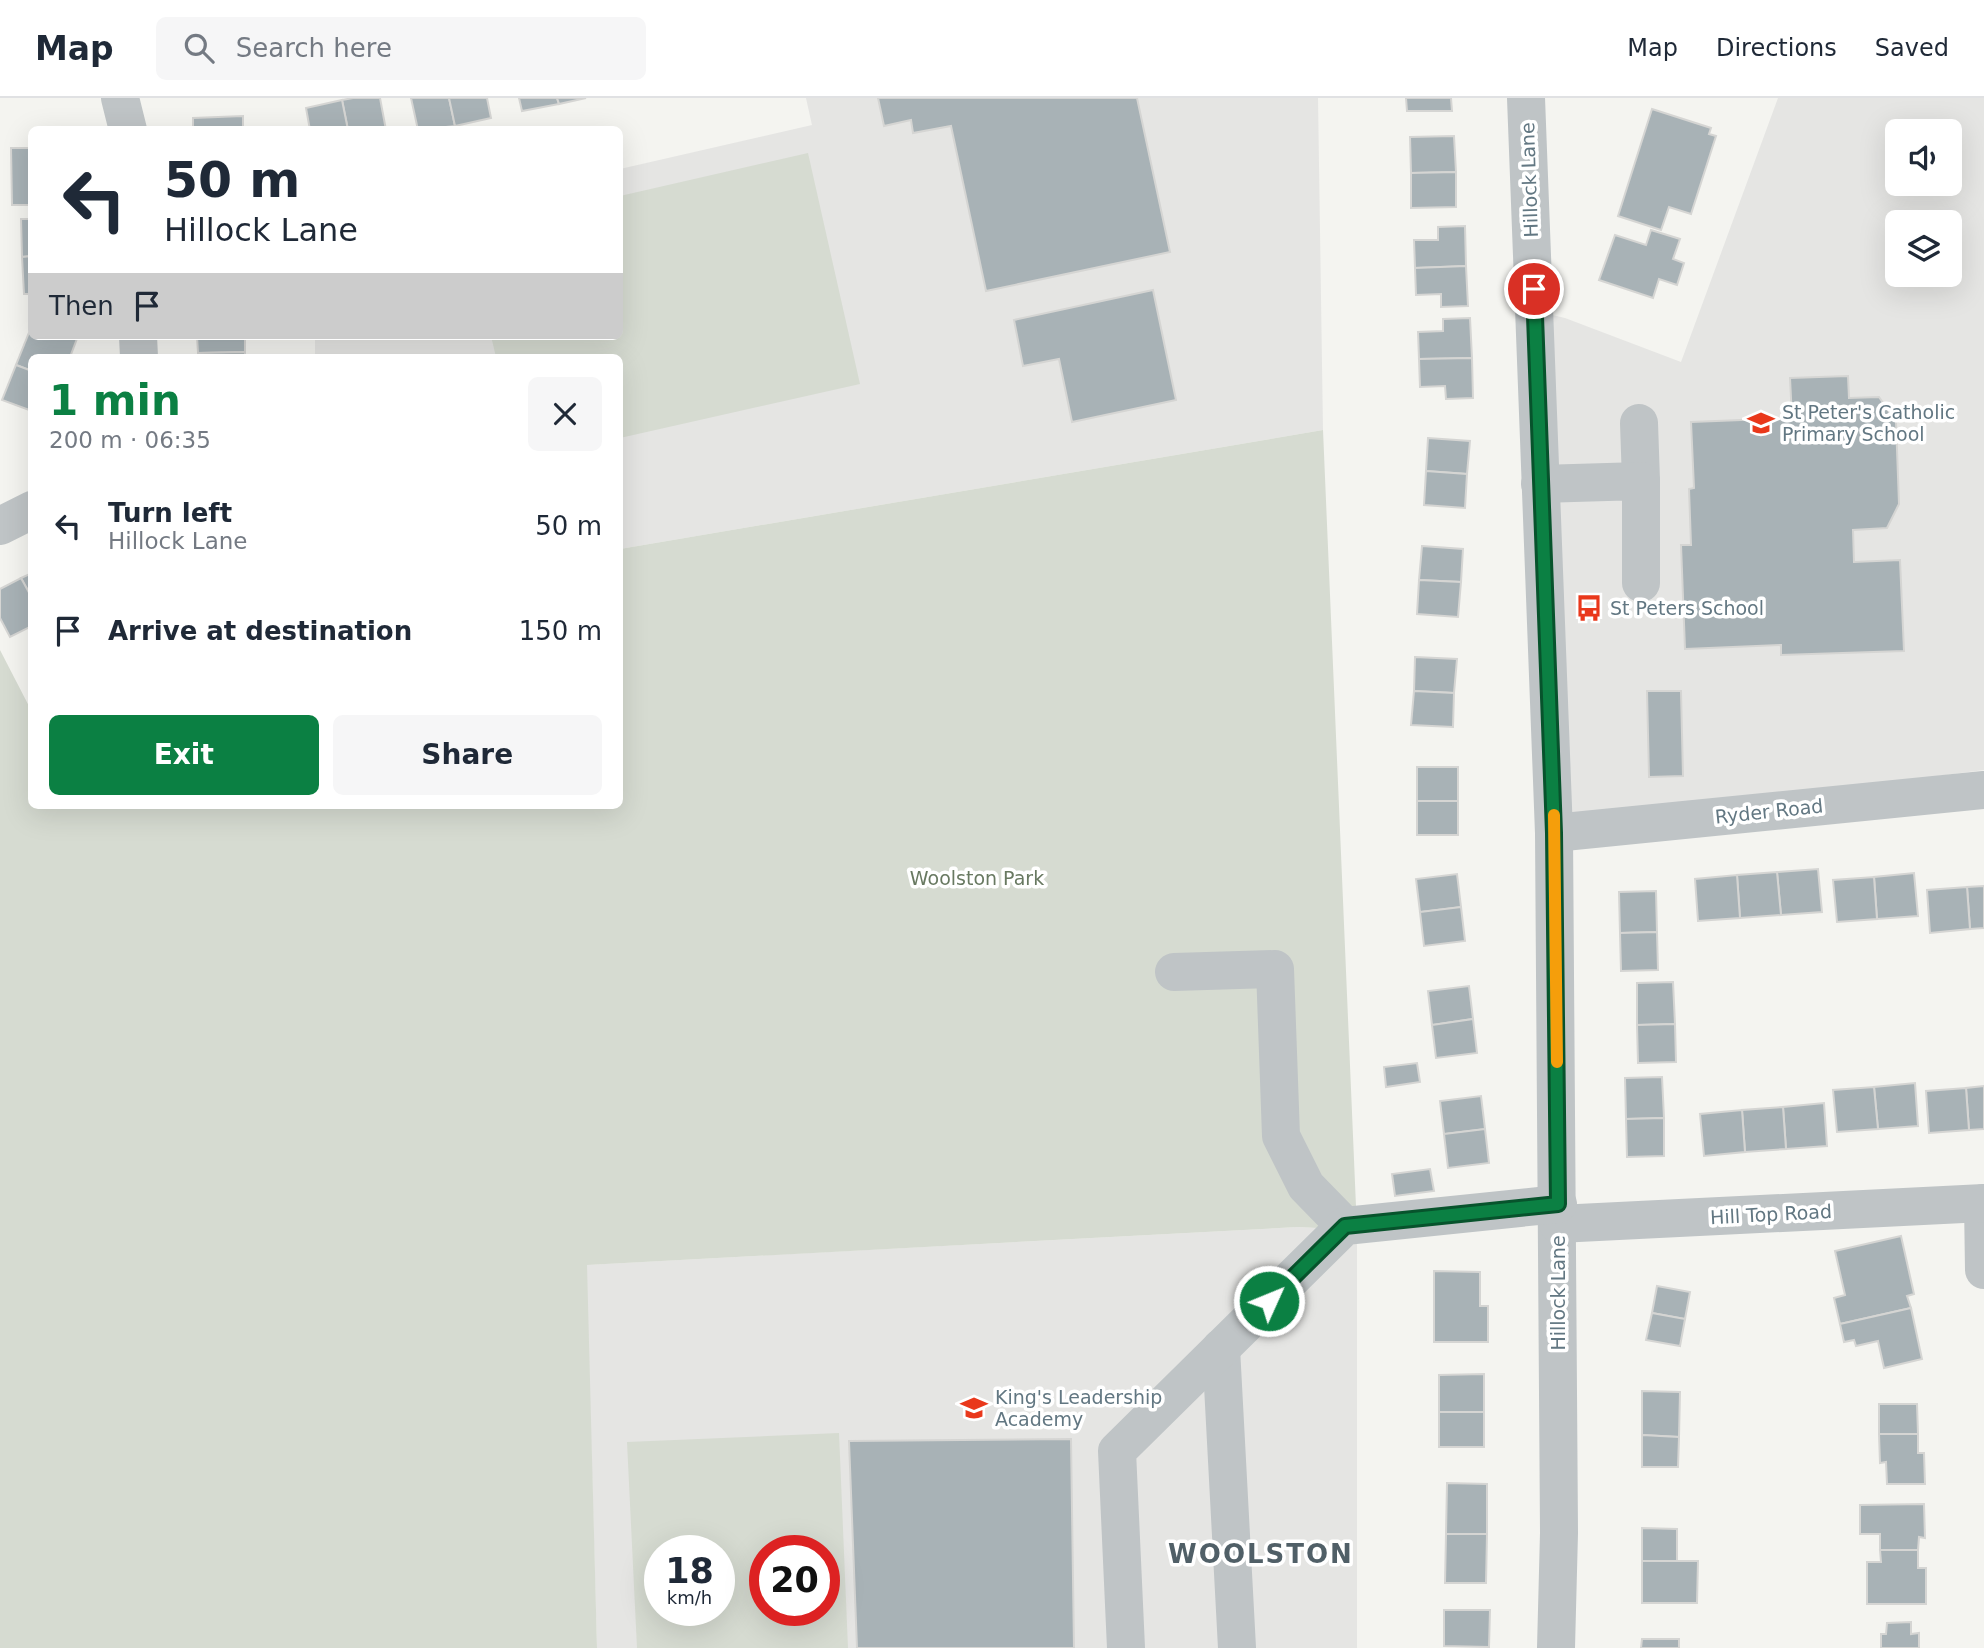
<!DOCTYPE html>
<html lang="en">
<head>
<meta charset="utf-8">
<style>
	body { margin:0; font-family:"DejaVu Sans",sans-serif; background:#f6f6f7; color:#1f2937; height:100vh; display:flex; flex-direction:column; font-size:26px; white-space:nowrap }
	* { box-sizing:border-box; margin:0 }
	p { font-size:23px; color:#747a83 }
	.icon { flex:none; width:38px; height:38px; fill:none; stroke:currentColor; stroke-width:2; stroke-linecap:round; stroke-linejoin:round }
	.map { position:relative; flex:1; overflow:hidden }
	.drawer { position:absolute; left:28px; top:256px; width:595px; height:455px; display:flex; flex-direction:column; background:#fff; border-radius:10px; box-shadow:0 7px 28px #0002 }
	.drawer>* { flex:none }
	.hud { position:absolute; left:28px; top:28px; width:595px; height:214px; border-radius:10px; box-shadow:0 7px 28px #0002; background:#fff; color:#1f2937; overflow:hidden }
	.fabs { position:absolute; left:1885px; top:21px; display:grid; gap:14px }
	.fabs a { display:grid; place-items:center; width:77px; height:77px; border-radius:10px; background:#fff; box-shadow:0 7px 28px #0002; font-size:35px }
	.speed { position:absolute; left:644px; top:1437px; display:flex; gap:14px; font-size:35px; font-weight:700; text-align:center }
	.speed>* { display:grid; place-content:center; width:91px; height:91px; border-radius:50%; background:#fff; box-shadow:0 7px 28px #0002; line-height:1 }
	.speed small { font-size:18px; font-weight:400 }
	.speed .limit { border:10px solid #d22; background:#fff; color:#111 }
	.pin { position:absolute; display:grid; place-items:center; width:60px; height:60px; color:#fff; margin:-30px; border:4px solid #fff; border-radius:50%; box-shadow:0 2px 7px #0007 }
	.me { position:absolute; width:77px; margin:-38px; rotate:46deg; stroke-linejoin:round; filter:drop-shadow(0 0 5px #0008) }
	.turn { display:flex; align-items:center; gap:24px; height:147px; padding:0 21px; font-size:32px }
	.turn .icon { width:91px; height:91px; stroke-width:2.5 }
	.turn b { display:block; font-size:49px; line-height:60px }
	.then { display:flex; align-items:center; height:66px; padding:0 21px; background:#0003; gap:14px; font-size:26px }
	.round { display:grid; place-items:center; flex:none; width:74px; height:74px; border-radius:10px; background:#f6f6f7 }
	.headline { display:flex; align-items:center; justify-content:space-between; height:119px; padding:0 21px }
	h1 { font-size:42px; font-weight:800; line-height:52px; color:#0b8043 }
	.action { display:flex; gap:14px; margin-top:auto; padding:14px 21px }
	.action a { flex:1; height:80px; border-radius:10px; background:#0b8043; color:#fff; font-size:28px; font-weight:800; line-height:80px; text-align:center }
	.action a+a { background:#f6f6f7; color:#1f2937 }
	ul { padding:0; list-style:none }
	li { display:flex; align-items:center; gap:21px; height:105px; padding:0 21px }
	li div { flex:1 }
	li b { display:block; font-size:26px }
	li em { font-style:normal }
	header { display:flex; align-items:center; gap:42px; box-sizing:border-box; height:98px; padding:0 35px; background:#fff; border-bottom:2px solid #e0e1e3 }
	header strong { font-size:33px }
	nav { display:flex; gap:38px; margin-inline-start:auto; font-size:24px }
	.search { width:490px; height:63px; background:#f6f6f7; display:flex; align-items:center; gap:18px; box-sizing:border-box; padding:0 24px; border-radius:10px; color:#747a83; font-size:26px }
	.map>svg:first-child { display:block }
</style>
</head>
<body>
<header>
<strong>Map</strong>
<div class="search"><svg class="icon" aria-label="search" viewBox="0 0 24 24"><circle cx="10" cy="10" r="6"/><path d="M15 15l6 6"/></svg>Search here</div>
<nav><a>Map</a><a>Directions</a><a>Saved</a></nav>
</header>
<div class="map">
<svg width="1984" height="1550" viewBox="0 0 1984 1550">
	<rect width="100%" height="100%" fill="#f4f4f0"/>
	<g fill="#e5e5e3" fill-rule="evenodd">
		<polygon points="806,0 1318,0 1323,332 620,451 620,259 315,259 315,238 620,238 620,71 812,27"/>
		<path d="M1778,0H1984V672L1562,727L1535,213L1565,220L1681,264ZM1897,33H1950V86H1897ZM1897,124H1950V177H1897Z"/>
		<path d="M1298,1129L1357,1132V1550H597L586,1167ZM660,1452H719V1512H660ZM765,1452H824V1512H765Z"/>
	</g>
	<g fill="#d6dbd1" fill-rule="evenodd">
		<polygon points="808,55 860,286 620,340 620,259 496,259 491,238 620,238 620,98"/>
		<polygon points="1323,332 1357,1132 1298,1129 587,1167 597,1550 0,1550 0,552 31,612 32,707 620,707 620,451"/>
		<path d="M839,1335L848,1550H637L627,1344ZM660,1452H719V1512H660ZM765,1452H824V1512H765Z"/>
	</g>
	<g fill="#a8b2b6" stroke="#d5d5d3" stroke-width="2">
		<polygon points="353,0 380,0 386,32 348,32 342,2"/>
		<polygon points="411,0 449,0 455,28 418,32"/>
		<polygon points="449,0 487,0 491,20 455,28"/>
		<polygon points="519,0 557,0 559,6 522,13"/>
		<polygon points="557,0 586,0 559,6"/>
		<polygon points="878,0 1137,0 1170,154 986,193 951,28 913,35 911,22 884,28"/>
		<polygon points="1406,0 1451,0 1452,13 1407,13"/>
		<polygon points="342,2 348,32 310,32 306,10"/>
		<polygon points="1652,11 1711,30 1709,36 1716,38 1691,116 1669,109 1661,132 1618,118"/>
		<polygon points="243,18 243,32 193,32 193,20"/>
		<polygon points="1454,38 1456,74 1411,75 1410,39"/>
		<polygon points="11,50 32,50 32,107 12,107"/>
		<polygon points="1456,74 1456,109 1411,110 1411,75"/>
		<polygon points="21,121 32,121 32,158 22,159"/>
		<polygon points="1465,128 1466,168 1415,170 1414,142 1438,142 1438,129"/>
		<polygon points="1651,132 1680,141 1673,161 1684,165 1677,187 1659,181 1653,200 1599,182 1615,137 1646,147"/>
		<polygon points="32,158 32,196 24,196 22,159"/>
		<polygon points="1466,168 1468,208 1441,209 1441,196 1416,197 1415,170"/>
		<polygon points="1153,192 1176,302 1072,324 1059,261 1023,268 1014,222"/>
		<polygon points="1470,220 1472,260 1419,261 1418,234 1443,233 1443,221"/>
		<polygon points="32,227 32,238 78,238 70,259 32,259 32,273 16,267"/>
		<polygon points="197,238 245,238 245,254 198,255"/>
		<polygon points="245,254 245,259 198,259 198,255"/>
		<polygon points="1472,260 1473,300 1446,301 1445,288 1420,289 1419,261"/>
		<polygon points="16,267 32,273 32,313 2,302"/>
		<polygon points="1848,278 1849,300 1879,299 1896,324 1899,406 1887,430 1853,432 1854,464 1900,462 1904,553 1781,557 1781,547 1685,551 1681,447 1691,447 1689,391 1694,390 1691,324 1792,320 1790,280"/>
		<polygon points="1428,340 1470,343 1467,376 1426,373"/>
		<polygon points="1426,373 1467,376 1465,410 1424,407"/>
		<polygon points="1422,448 1463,451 1461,484 1419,482"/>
		<polygon points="32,475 32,500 21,480"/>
		<polygon points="21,480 32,500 32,528 10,539 0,520 0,491"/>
		<polygon points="1419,482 1461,484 1458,519 1417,516"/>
		<polygon points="1415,559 1457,561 1454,595 1414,593"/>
		<polygon points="1414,593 1454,595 1453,629 1411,627"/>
		<polygon points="1647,593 1681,593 1683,678 1649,679"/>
		<rect x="1417" y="669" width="41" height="34"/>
		<rect x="1417" y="703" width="41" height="34"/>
		<polygon points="1818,771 1822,814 1781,817 1777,774"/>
		<polygon points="1777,774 1781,817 1740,820 1737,777"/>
		<polygon points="1914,775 1918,818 1877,821 1874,779"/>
		<polygon points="1457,776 1461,809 1420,814 1416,781"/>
		<polygon points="1737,777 1740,820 1698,823 1695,781"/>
		<polygon points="1874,779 1877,821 1837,824 1833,782"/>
		<polygon points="1984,788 1984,830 1970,831 1967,789"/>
		<polygon points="1967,789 1970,831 1930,835 1927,792"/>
		<polygon points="1656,793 1657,834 1620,835 1619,794"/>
		<polygon points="1461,809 1465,843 1424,848 1420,814"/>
		<polygon points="1657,834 1658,872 1621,873 1620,835"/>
		<polygon points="1673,884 1675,926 1637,927 1637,885"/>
		<polygon points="1469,888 1473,921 1432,927 1428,893"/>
		<polygon points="1473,921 1477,955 1436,960 1432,927"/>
		<polygon points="1675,926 1676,964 1638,965 1637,927"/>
		<polygon points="1417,965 1420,984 1386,989 1384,969"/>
		<polygon points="1662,979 1664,1020 1626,1021 1625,980"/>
		<polygon points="1915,985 1918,1028 1878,1031 1874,989"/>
		<polygon points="1984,988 1984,1031 1969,1032 1966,990"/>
		<polygon points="1874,989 1878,1031 1837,1034 1833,992"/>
		<polygon points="1966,990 1969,1032 1929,1035 1926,993"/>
		<polygon points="1481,998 1485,1031 1444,1036 1440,1003"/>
		<polygon points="1824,1005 1827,1048 1786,1051 1783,1009"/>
		<polygon points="1783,1009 1786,1051 1745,1054 1742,1012"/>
		<polygon points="1742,1012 1745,1054 1704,1058 1700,1016"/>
		<polygon points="1664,1020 1664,1058 1627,1059 1626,1021"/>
		<polygon points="1485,1031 1489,1065 1448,1070 1444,1036"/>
		<polygon points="1430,1071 1434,1093 1395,1098 1392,1076"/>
		<polygon points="1901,1138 1914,1196 1907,1198 1911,1210 1840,1226 1834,1200 1845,1197 1835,1153"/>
		<polygon points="1434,1173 1480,1174 1480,1208 1488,1208 1488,1244 1434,1244"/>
		<polygon points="1657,1188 1690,1194 1685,1221 1652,1215"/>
		<polygon points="1911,1210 1922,1261 1884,1270 1878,1243 1856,1248 1854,1242 1844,1244 1840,1226"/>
		<polygon points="1652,1215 1685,1221 1680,1248 1646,1242"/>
		<polygon points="1484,1276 1484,1314 1439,1314 1439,1277"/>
		<polygon points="1642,1293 1680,1294 1679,1339 1642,1337"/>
		<polygon points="1879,1306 1917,1306 1918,1336 1879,1336"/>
		<rect x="1439" y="1314" width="45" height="35"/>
		<polygon points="1879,1336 1918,1336 1918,1355 1924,1355 1925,1386 1887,1386 1886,1364 1880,1365"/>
		<polygon points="1642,1337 1679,1339 1678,1369 1642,1369"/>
		<polygon points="1071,1341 1074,1550 857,1550 849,1343"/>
		<polygon points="1447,1385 1487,1386 1487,1436 1446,1436"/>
		<polygon points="1924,1406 1925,1440 1919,1439 1918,1452 1880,1452 1880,1436 1860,1436 1860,1407"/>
		<polygon points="1642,1430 1677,1431 1677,1463 1642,1463"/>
		<polygon points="1446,1436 1487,1436 1486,1485 1445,1485"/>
		<polygon points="1880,1452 1918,1452 1918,1470 1926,1470 1926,1506 1867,1506 1867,1464 1881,1464"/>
		<polygon points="1642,1463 1698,1463 1697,1505 1642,1505"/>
		<polygon points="1444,1512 1490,1512 1489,1549 1444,1548"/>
		<polygon points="1911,1524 1911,1536 1919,1535 1919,1550 1881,1550 1881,1536 1886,1536 1887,1525"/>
		<polygon points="1642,1541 1679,1541 1679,1550 1641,1550"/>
	</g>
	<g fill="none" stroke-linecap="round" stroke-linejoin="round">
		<g stroke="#bfc4c6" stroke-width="38">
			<polyline points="120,0 128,32"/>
			<polyline points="1526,0 1554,735 1559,1435 1556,1550"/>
			<polyline points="138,238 139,259"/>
			<polyline points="1639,325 1641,383"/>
			<polyline points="1540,386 1641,383 1641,485"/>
			<polyline points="0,428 32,412"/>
			<polyline points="1554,735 1984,692"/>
			<polyline points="1174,874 1275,871 1281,1038 1306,1088 1345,1128"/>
			<polyline points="1983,1105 1984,1172"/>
			<polyline points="1558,1126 1984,1105"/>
			<polyline points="1221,1250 1237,1550"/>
			<polyline points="1126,1550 1117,1353 1345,1128 1558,1106"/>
		</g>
	</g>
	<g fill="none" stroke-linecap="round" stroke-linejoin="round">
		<defs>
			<polyline id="route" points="1269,1203 1345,1128 1558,1106 1554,735 1534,191"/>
		</defs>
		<use href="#route" stroke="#07532c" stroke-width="18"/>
		<use href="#route" stroke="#0b8043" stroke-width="12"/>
		<polyline stroke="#f59e0b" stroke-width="12" points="1554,717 1557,964"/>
	</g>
	<defs>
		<symbol id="school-bare" viewBox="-9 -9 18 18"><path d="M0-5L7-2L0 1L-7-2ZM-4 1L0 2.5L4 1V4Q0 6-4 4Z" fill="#e9381b" stroke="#fff" stroke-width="2.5" paint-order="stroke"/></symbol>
		<symbol id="bus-bare" viewBox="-9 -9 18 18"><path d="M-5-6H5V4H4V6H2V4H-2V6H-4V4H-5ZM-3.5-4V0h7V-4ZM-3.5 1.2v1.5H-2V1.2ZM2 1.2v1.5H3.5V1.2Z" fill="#e9381b" stroke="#fff" stroke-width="2.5" paint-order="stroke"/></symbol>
	</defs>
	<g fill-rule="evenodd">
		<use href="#school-bare" x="1742" y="306" width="38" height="38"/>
		<use href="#bus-bare" x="1570" y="491" width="38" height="38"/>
		<use href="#school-bare" x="955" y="1291" width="38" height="38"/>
	</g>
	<g text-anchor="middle" stroke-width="7" stroke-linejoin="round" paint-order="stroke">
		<g font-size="19" fill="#627782" stroke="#fff">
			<text transform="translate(1529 82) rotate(-92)" y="7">Hillock Lane</text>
			<text transform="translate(1769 713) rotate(-6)" y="7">Ryder Road</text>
			<text transform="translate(1771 1116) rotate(-3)" y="7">Hill Top Road</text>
			<text transform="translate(1558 1195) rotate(-90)" y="7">Hillock Lane</text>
		</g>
		<g font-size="19" fill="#627782" stroke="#fff" text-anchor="start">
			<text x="1782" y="321">St Peter's Catholic<tspan x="1782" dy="22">Primary School</tspan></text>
			<text x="1610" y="517">St Peters School</text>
			<text x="995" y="1306">King's Leadership<tspan x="995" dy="22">Academy</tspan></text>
		</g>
		<g font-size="19" fill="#687961" stroke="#fff">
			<text x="977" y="787">Woolston Park</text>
		</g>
		<g font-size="26" font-weight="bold" letter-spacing="2" fill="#505f67" stroke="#fff">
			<text x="1261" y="1465">WOOLSTON</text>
		</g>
	</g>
</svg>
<div class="fabs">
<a><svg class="icon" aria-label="sound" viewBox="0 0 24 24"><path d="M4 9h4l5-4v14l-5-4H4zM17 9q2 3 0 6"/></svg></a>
<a><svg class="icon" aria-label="layers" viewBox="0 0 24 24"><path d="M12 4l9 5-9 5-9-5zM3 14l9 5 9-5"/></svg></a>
</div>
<div class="speed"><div>18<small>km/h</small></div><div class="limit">20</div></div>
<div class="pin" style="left:1534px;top:191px;background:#d93025"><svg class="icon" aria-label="arrive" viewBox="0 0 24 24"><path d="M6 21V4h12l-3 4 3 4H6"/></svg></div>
<svg class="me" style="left:1269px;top:1203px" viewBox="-20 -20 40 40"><circle r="17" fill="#0b8043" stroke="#fff" stroke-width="3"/><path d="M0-11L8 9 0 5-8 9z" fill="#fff"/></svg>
<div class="hud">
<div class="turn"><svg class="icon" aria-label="left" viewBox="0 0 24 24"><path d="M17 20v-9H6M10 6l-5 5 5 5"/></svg><div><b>50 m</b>Hillock Lane</div></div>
<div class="then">Then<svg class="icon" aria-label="arrive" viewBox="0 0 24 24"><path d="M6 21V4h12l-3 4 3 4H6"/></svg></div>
</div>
<section class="drawer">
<div class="headline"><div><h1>1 min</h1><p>200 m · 06:35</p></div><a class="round"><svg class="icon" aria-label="close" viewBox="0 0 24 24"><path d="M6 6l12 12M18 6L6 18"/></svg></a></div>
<ul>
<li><svg class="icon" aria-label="left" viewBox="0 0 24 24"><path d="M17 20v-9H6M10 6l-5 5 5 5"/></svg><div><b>Turn left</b><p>Hillock Lane</p></div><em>50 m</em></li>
<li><svg class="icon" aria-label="arrive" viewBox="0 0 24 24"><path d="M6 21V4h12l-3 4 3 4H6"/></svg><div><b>Arrive at destination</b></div><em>150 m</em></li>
</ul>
<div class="action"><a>Exit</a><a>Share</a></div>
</section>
</div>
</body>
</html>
